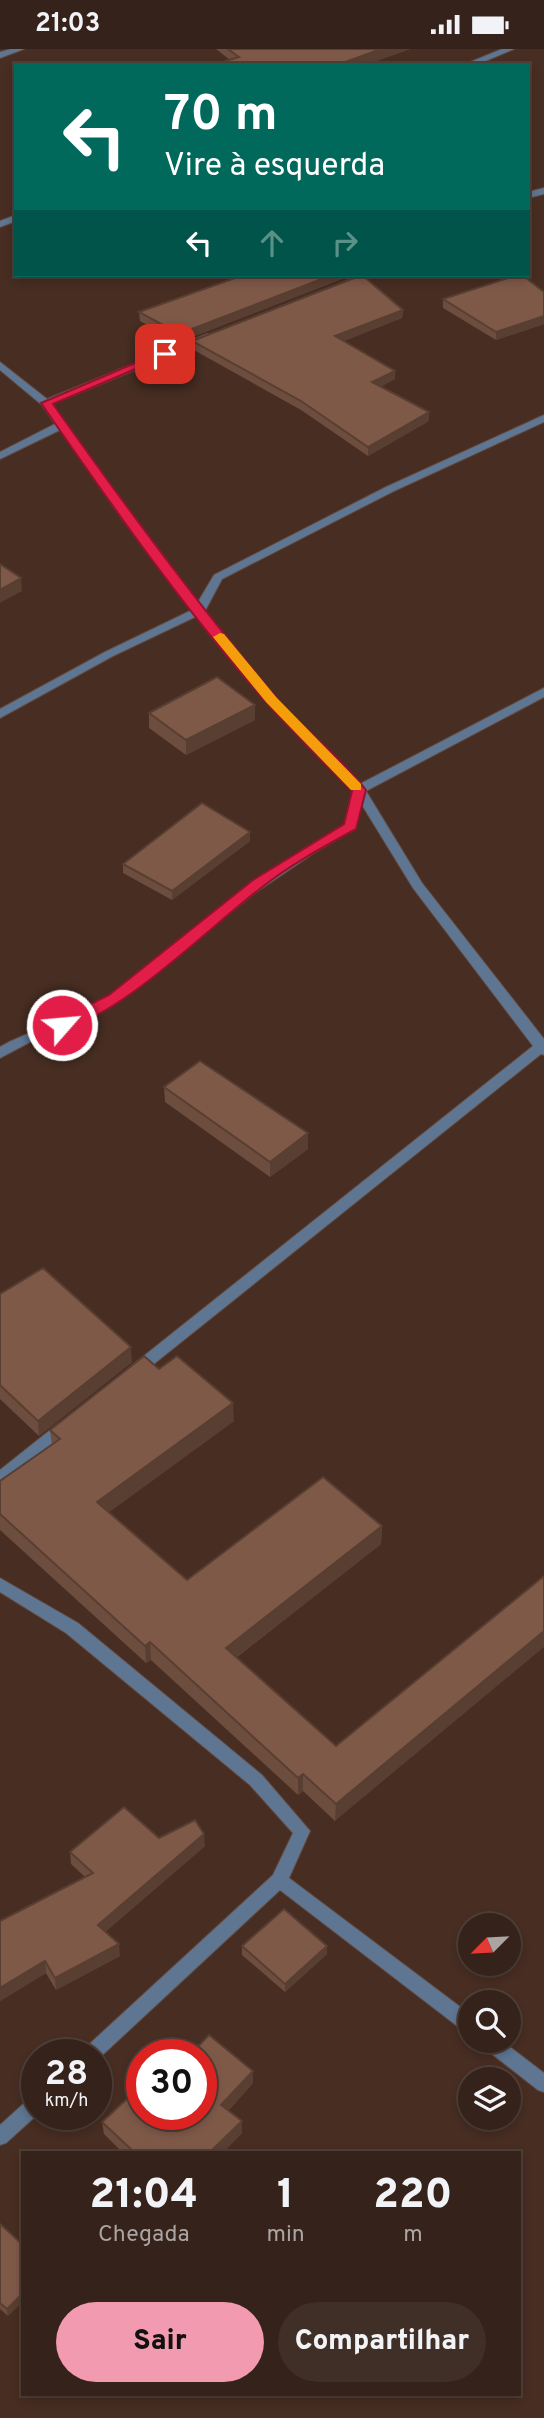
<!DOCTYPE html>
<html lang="pt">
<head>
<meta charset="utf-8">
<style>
	body { margin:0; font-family:Overpass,sans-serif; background:#402f27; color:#f1f3f6; height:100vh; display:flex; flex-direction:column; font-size:26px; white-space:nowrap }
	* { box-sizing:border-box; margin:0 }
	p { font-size:23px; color:#aaa4a2 }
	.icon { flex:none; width:38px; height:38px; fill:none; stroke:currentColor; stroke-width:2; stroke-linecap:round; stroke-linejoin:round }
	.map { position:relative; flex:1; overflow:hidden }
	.sheet { position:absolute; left:21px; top:2102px; width:500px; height:245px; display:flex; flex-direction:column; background:#35221a; border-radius:0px; box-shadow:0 4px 10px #0003,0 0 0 2px #4f3f39 }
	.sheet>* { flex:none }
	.guide { position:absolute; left:14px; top:14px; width:516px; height:214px; border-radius:0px; box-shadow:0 4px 10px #0003,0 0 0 2px #4f3f39; background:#00695c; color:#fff; overflow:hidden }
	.needle { width:46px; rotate:246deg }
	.tools { position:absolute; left:458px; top:1864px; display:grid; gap:14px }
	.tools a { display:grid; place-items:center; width:63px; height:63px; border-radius:50%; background:#35221a; box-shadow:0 4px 10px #0003,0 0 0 2px #4f3f39; font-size:35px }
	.speed { position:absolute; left:21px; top:1990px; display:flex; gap:14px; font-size:35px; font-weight:700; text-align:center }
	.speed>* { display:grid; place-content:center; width:91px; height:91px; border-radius:50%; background:#35221a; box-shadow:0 4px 10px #0003,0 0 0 2px #4f3f39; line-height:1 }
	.speed small { font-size:18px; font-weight:400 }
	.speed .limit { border:10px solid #d22; background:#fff; color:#111 }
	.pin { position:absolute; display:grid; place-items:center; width:60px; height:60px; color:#fff; margin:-30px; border-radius:14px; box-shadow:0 4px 10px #0006 }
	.me { position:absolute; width:77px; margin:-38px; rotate:63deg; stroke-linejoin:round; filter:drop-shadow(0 0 5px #0008) }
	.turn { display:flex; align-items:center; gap:24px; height:147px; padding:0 35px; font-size:32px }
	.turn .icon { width:91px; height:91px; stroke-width:2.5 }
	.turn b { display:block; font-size:49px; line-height:60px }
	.lanes { display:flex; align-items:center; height:66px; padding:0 35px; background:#0003; justify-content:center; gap:35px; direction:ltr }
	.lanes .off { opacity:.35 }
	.eta { display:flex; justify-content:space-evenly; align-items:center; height:119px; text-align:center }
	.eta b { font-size:42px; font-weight:800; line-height:49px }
	.button { display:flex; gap:14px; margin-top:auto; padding:14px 35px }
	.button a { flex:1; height:80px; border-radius:42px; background:#f29ab0; color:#111; font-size:28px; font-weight:800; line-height:80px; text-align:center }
	.button a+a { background:#402f27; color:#f1f3f6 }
	.status { display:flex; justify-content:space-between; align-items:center; height:49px; padding:0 35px; background:#35221a; direction:ltr }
	.status svg { height:19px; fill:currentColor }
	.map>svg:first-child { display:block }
</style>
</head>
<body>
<div class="status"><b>21:03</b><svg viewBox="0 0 49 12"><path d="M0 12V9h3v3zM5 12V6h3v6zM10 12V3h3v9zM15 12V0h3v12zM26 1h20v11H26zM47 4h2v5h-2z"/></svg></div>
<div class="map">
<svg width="544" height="2369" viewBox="0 0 544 2369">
	<rect width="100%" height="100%" fill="#472d22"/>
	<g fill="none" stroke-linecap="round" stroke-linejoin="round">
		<defs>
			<g id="street">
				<polygon points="11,0 24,0 0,9 0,3"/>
				<polygon points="502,0 514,0 476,16 463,16"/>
				<polygon points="544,139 544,145 528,149 528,143"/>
				<polygon points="16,166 16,172 0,178 0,172"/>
				<polygon points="361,226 375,226 347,237 342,234"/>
				<polygon points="207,285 211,286 211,290 52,355 133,470 198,553 214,526 386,438 544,366 544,373 394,442 222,530 205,562 275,648 360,735 544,639 544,648 366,742 422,834 544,990 544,1006 541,1005 140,1326 130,1326 128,1322 130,1318 533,997 413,839 362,756 355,780 314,804 255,844 120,952 91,967 32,992 0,1009 0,998 9,993 82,961 110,946 246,839 305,799 345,775 353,742 267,654 197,567 113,607 0,669 0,660 105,603 192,561 125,474 60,381 0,410 0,403 55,375 42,356 0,321 0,313 47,350"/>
				<polygon points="64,1372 69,1374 71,1378 69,1382 5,1433 0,1435 0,1421 59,1374"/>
				<polygon points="0,1529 78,1574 262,1726 310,1782 289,1829 471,1966 471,1985 465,1983 280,1841 96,2012 96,2006 81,2006 84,2000 273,1826 293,1784 250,1736 66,1584 0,1543"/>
				<polygon points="480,1992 502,1992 544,2024 544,2043 538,2041 483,1998"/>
				<polygon points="37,2046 38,2065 6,2094 0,2096 0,2076 31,2048"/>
			</g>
		</defs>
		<use href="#street" stroke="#62493f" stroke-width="2"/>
		<use href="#street" fill="#5e7692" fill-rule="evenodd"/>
	</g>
	<g fill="#6d4d3e">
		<polygon points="216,0 410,0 365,16 212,16 230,11"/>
		<polygon points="226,226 352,226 179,293 140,272 139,263 231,230"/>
		<polygon points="544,243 544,275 496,291 443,259 443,250"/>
		<polygon points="403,261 402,269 343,292 395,330 380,338 429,372 368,407 301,361 192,300 192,292"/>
		<polygon points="255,656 255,671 186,706 149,679 149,664"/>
		<polygon points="250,783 250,792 172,851 123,824 123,815"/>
		<polygon points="164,1038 308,1100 270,1128 165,1053"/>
		<polygon points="0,1245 132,1313 39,1387 0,1350"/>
		<polygon points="159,1320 234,1372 109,1463 187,1531 382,1477 381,1495 237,1608 336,1697 544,1527 335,1772 303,1742 298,1746 151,1611 146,1614 0,1481 0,1432 52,1396 50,1381"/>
		<polygon points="159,1789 205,1797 105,1883 120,1907 56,1941 46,1924 0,1952 0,1872 85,1828 71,1815 70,1803"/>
		<polygon points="242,1897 327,1897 327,1905 285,1943 242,1906"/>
		<polygon points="253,2034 228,2062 242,2084 222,2104 123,2104 104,2085 102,2073"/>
		<polygon points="0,2175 8,2267 0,2260"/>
	</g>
	<g fill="#593e32">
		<polygon points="381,0 410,0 365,16 337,16"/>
		<polygon points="332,226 352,226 179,293 179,285"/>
		<polygon points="403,261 402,269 335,296 335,287"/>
		<polygon points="544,267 544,275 496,291 496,283"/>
		<polygon points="395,322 395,330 372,342 372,333"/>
		<polygon points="429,363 429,372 368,407 368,398"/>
		<polygon points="21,529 22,542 0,554 0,541"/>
		<polygon points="255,656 255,671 186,706 186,691"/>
		<polygon points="250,783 250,792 172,851 172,842"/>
		<polygon points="308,1084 308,1100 270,1128 270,1113"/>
		<polygon points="131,1298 132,1313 39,1387 38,1372"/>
		<polygon points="233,1354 234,1372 98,1471 97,1453"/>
		<polygon points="382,1477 381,1495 226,1616 226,1599"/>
		<polygon points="544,1582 544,1598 335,1772 336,1755"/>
		<polygon points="150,1593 151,1611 146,1614 145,1597"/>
		<polygon points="303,1725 303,1742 298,1746 298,1729"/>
		<polygon points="204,1785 205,1797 99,1888 98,1876"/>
		<polygon points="119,1895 120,1907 56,1941 55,1929"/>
		<polygon points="327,1897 327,1905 285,1943 285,1935"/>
		<polygon points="45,1912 46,1924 0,1952 0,1939"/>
		<polygon points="253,2022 253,2034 222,2068 221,2056"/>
		<polygon points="242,2072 242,2084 222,2104 209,2104"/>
		<polygon points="23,2244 23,2253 8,2267 7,2260"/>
	</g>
	<g fill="#7f5948" stroke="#593e32" stroke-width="2">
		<polygon points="228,0 381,0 337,16 212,16 239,8"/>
		<polygon points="236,226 332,226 179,285 139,263 238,228"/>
		<polygon points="362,226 403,261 335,287 395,322 372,333 429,363 368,398 301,352 192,292"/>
		<polygon points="518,226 522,226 544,243 544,267 496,283 443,250"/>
		<polygon points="0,515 21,529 0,541"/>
		<polygon points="217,628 255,656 186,691 149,664"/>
		<polygon points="202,754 250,783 172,842 123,815"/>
		<polygon points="200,1012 308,1084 270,1113 164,1038"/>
		<polygon points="43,1219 131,1298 38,1372 0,1336 0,1245"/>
		<polygon points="144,1307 159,1320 177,1307 233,1354 97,1453 187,1531 323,1428 382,1477 226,1599 336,1697 544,1527 544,1582 336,1755 303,1725 298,1729 150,1593 145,1597 0,1465 0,1432 60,1390 50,1381"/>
		<polygon points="124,1758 159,1789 195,1771 204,1785 98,1876 119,1895 55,1929 45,1912 0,1939 0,1872 93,1824 70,1803"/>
		<polygon points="284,1860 327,1897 285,1935 242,1897"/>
		<polygon points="209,1986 253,2022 221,2056 242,2072 209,2104 135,2104 102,2073 142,2036 142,2065 201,2065 201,2006 190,2006"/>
		<polygon points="0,2175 23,2196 23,2244 7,2260 0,2254"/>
	</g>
	<path fill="#e11d48" stroke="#92132f" stroke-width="2" d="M161,303L171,305L53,355C123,454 195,552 273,645C302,679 339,706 366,741L356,780C323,798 290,816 261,839C206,881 126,963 62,981L57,980L54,976L57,972L109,946L253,831L344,775L352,742C324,713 293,684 266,653C184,560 111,456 41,354Z"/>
	<polygon fill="#f59e0b" points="220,584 224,585 276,648 361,735 361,741 351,741 266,653 213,588"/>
</svg>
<div class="tools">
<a><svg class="needle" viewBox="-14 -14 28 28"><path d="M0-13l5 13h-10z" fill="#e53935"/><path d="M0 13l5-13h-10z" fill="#aaa4a2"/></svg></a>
<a><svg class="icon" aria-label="search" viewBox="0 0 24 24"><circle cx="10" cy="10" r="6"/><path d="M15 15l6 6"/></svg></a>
<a><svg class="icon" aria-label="layers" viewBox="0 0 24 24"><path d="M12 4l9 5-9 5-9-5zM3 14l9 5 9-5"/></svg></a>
</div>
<div class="speed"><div>28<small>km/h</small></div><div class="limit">30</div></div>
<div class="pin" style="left:165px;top:305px;background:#d93025"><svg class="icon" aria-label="arrive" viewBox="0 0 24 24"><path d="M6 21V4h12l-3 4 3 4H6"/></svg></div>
<svg class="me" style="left:62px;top:976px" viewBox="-20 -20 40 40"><circle r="17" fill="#e11d48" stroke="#fff" stroke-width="3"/><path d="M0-11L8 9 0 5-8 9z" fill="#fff"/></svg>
<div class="guide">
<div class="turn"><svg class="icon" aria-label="left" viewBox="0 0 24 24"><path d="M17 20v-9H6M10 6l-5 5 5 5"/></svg><div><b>70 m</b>Vire à esquerda</div></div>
<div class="lanes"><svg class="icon" aria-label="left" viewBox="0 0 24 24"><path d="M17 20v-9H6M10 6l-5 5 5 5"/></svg><svg class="icon off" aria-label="ahead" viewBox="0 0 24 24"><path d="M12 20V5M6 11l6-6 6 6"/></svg><svg class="icon off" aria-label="right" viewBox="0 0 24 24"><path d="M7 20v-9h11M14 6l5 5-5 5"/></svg></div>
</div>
<section class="sheet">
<div class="eta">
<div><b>21:04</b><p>Chegada</p></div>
<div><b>1</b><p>min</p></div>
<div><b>220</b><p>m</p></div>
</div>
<div class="button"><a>Sair</a><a>Compartilhar</a></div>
</section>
</div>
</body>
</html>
